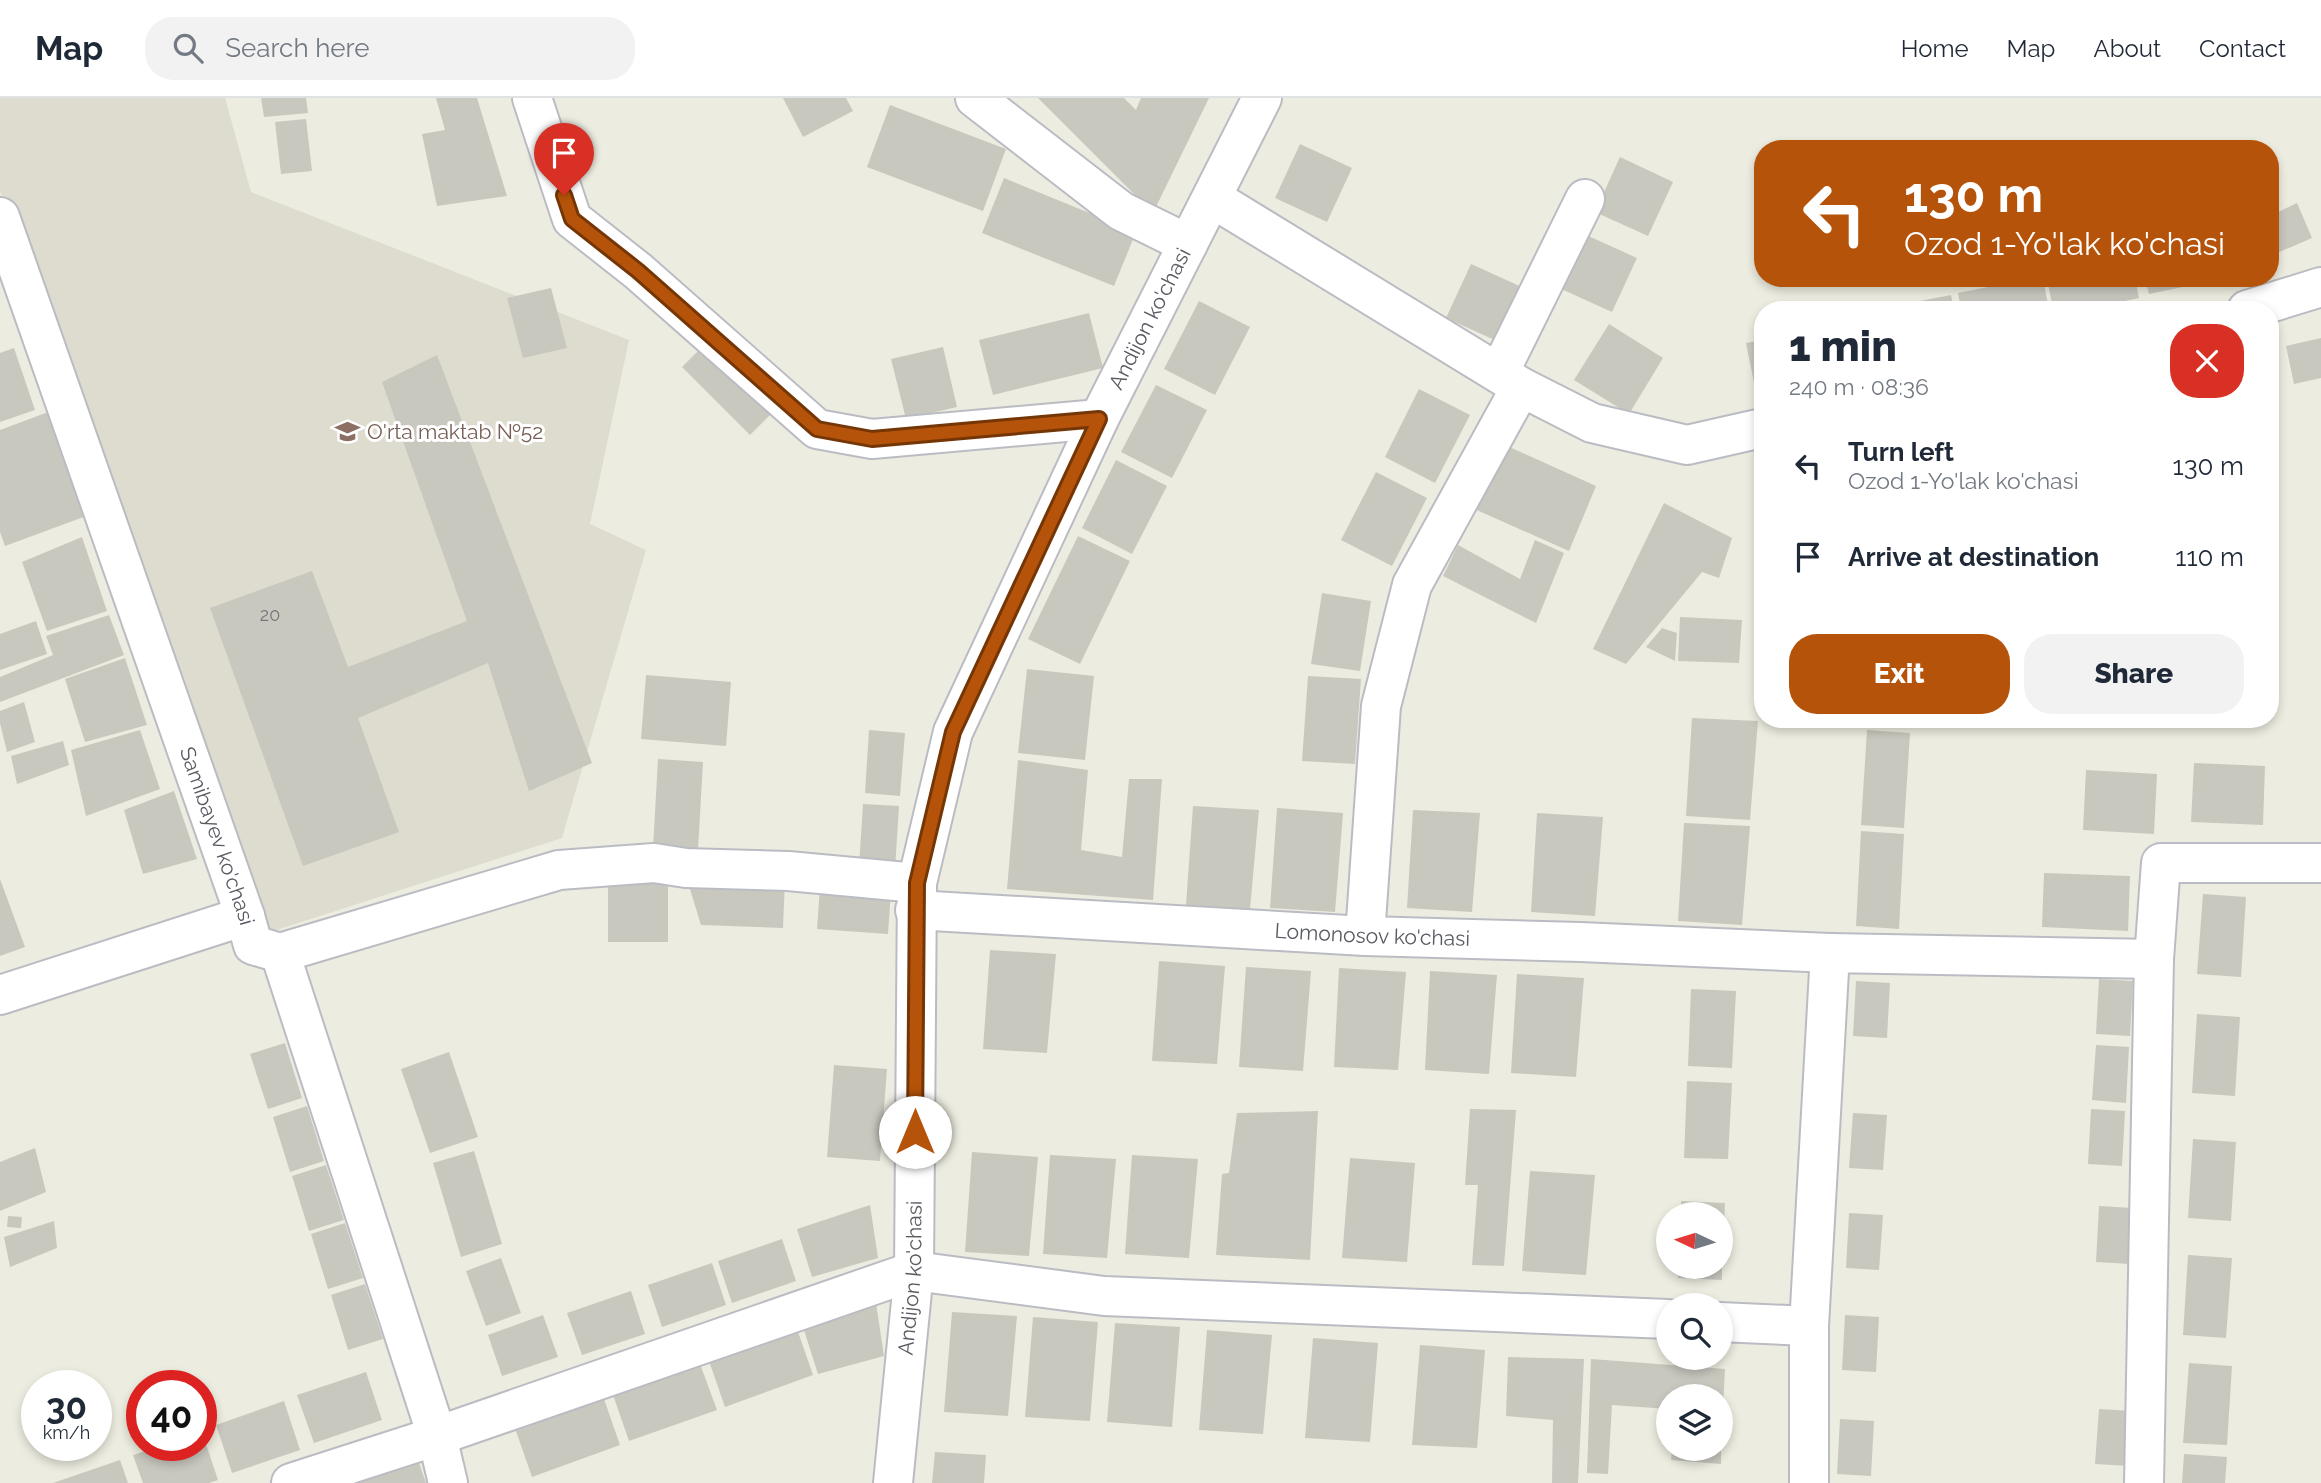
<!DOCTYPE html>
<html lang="en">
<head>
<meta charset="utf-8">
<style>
	body { margin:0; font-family:Raleway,sans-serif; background:#f2f2f3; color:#1f2937; height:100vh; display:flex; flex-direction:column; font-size:26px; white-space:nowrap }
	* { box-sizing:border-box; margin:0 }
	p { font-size:23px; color:#747a83 }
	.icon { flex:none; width:38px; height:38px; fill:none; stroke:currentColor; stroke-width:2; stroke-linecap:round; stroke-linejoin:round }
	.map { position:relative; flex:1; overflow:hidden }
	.side { position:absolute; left:1754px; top:203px; width:525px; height:427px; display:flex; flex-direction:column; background:#fff; border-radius:28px; box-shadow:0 4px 10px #0003 }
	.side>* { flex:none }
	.hud { position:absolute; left:1754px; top:42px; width:525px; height:147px; border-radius:28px; box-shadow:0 4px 10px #0003; background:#b45309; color:#fff; overflow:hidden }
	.needle { width:46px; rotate:274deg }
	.tools { position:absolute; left:1656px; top:1104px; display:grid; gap:14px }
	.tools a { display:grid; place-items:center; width:77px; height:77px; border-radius:50%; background:#fff; box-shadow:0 4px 10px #0003; font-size:35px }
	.speed { position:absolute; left:21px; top:1272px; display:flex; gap:14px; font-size:35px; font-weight:700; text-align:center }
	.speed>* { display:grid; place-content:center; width:91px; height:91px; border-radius:50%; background:#fff; box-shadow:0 4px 10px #0003; line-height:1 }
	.speed small { font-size:18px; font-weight:400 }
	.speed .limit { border:10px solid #d22; background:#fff; color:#111 }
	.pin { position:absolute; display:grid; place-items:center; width:60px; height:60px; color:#fff; margin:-72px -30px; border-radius:50% 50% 50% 0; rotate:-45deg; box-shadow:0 0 7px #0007 }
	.pin .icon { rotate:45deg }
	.me { position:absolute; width:77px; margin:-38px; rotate:0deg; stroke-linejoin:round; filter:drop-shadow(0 0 5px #0008) }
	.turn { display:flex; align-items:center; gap:24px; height:147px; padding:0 35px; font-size:32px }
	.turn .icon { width:91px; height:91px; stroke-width:2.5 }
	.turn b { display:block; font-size:49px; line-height:60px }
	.round { display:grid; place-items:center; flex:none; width:74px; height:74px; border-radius:28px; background:#f2f2f3 }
	.overview { display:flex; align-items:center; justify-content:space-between; height:119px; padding:0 35px }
	h1 { font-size:42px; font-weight:800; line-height:52px }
	.button { display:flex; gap:14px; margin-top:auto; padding:14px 35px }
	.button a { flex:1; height:80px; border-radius:28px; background:#b45309; color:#fff; font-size:28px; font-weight:800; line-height:80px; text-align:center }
	.button a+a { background:#f2f2f3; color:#1f2937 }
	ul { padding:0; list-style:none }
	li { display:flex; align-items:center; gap:21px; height:91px; padding:0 35px }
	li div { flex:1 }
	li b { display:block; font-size:26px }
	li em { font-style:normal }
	header { display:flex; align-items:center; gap:42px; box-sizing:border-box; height:98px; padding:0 35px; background:#fff; border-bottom:2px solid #e0e1e3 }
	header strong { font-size:33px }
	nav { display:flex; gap:38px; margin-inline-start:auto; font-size:24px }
	.search { width:490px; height:63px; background:#f2f2f3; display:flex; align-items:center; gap:18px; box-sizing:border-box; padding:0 24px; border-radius:28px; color:#747a83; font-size:26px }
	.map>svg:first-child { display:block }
</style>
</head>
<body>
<header>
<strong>Map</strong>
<div class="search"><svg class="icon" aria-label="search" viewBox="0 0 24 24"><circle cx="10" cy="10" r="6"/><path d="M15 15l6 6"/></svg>Search here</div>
<nav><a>Home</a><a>Map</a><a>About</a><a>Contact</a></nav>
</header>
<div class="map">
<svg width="2321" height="1385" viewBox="0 0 2321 1385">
	<rect width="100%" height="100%" fill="#edece0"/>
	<polygon fill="#dddccf" points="0,0 225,0 251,94 629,242 590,426 646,452 562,740 261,837 0,93"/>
	<g fill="#c9c8bf">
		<polygon points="261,0 306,0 308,15 264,19"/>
		<polygon points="436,0 477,0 507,98 437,108 422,36 445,32"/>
		<polygon points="783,0 846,0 853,13 803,39"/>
		<polygon points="1038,0 1124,0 1136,12 1141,0 1209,0 1153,115"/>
		<polygon points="890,7 1006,51 983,113 867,69"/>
		<polygon points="306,21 312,73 281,76 275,24"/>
		<polygon points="1300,46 1352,70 1327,124 1275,100"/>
		<polygon points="1620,59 1673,84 1648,138 1595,114"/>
		<polygon points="1004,80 1136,134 1114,188 982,135"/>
		<polygon points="2297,105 2312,140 2270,158 2270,118"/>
		<polygon points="1584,136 1637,160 1612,214 1559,190"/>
		<polygon points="1471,166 1524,190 1499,244 1446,220"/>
		<polygon points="2033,180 2043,180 2049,212 1961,212 1958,195"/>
		<polygon points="2047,180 2135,180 2139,200 2083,212 2053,212"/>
		<polygon points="2145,180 2221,180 2221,181 2149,196"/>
		<polygon points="551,190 567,250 523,260 507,200"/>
		<polygon points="1951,197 1954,212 1884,212 1884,210"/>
		<polygon points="1199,203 1250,229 1215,297 1164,271"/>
		<polygon points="1089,215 1103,270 993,297 979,242"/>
		<polygon points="1609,226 1663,260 1629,316 1574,282"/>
		<polygon points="2321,240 2321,280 2294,286 2286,248"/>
		<polygon points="709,242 777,310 750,337 682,269"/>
		<polygon points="1762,242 1762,284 1754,285 1746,245"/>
		<polygon points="943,249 957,309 906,321 891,261"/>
		<polygon points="14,250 35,312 0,324 0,255"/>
		<polygon points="437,257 592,665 529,693 488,565 358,620 399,734 303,768 210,510 312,473 348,569 467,523 382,284"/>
		<polygon points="1156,287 1207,312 1172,380 1121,354"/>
		<polygon points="1419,291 1470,317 1435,385 1385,359"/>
		<polygon points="51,313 89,417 5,448 0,434 0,332"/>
		<polygon points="1505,347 1596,388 1569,453 1470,409"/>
		<polygon points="1116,362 1167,388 1132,456 1082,430"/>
		<polygon points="1376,374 1427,400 1392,468 1341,442"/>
		<polygon points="1664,405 1732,440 1719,480 1702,474 1626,566 1593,551"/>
		<polygon points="1078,438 1130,463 1080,566 1028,541"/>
		<polygon points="82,439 107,513 47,533 22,464"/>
		<polygon points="1535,442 1564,455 1536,525 1443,478 1458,447 1520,481"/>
		<polygon points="1322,495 1371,503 1360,573 1311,566"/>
		<polygon points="109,517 124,557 0,604 0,579 53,557 46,538"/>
		<polygon points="1680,519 1742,522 1739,565 1678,563"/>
		<polygon points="36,523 47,556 0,572 0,536"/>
		<polygon points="1662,530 1677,535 1675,563 1646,549"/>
		<polygon points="125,560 147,627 85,644 65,581"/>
		<polygon points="1027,571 1094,578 1085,662 1018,655"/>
		<polygon points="646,577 731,584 726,648 641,641"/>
		<polygon points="1308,578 1361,581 1355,666 1302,663"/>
		<polygon points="24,604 35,644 7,654 0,625 0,613"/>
		<polygon points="1692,620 1758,623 1750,722 1686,718"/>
		<polygon points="1868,621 1911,621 1911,627 1867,624"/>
		<polygon points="140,632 160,691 86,718 71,652"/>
		<polygon points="869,632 905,635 900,698 865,695"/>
		<polygon points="1867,632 1910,635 1904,730 1861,727"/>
		<polygon points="63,643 69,667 17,686 11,658"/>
		<polygon points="658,661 703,664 698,752 653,750"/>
		<polygon points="1018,662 1088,672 1081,752 1122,759 1129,681 1162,681 1153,802 1007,791"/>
		<polygon points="2194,665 2265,668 2263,727 2191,724"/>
		<polygon points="2086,672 2157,676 2154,736 2083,732"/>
		<polygon points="174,693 197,761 143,776 124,712"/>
		<polygon points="863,706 899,708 895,771 859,769"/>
		<polygon points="1193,708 1259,712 1250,811 1186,807"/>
		<polygon points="1277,710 1343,715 1335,814 1270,810"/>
		<polygon points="1413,712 1480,715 1472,814 1407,810"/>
		<polygon points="1537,715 1603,719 1595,818 1531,814"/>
		<polygon points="1684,725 1750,728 1742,827 1678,823"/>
		<polygon points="1861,733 1904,736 1899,831 1856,828"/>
		<polygon points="2044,775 2130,778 2128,833 2042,829"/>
		<polygon points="686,778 785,782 783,830 701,827"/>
		<rect x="608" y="780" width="60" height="64"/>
		<polygon points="0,781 25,849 0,858"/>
		<polygon points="820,788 891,793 888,836 817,831"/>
		<polygon points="2203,796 2246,799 2241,879 2197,876"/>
		<polygon points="990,852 1056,856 1047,955 983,951"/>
		<polygon points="1159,863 1225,868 1217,966 1152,963"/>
		<polygon points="1246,869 1311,873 1303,973 1239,969"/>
		<polygon points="1339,870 1406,874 1398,972 1334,969"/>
		<polygon points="1430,873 1497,877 1489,976 1425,972"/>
		<polygon points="1517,876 1584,880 1576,979 1511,975"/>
		<polygon points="2099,881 2133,883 2130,938 2096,936"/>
		<polygon points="1856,883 1890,885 1887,940 1853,938"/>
		<polygon points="1691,891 1736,893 1732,970 1688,968"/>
		<polygon points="2197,916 2240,919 2235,998 2192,995"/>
		<polygon points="285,945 302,1000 268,1011 250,956"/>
		<polygon points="2096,947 2129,949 2126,1005 2092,1002"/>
		<polygon points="449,954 478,1039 430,1055 401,971"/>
		<polygon points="834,967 887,971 880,1063 827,1059"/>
		<polygon points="1687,983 1732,985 1728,1061 1684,1060"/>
		<polygon points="307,1008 324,1063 290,1074 273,1019"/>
		<polygon points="1470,1011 1516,1012 1504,1168 1472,1167 1478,1087 1465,1087"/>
		<polygon points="2091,1011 2125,1013 2122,1068 2088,1066"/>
		<polygon points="1318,1013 1310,1162 1216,1157 1222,1076 1229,1075 1237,1015"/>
		<polygon points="1853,1015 1887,1017 1883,1072 1849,1070"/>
		<polygon points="2193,1041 2236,1044 2231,1123 2188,1120"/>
		<polygon points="35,1050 46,1094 0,1113 0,1064"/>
		<polygon points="474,1053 502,1146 461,1159 433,1065"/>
		<polygon points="972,1054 1038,1059 1029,1158 965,1154"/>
		<polygon points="1050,1057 1116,1061 1107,1160 1043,1156"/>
		<polygon points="1132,1057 1198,1061 1189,1160 1125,1156"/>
		<polygon points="1350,1060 1415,1065 1407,1164 1342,1160"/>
		<polygon points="326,1067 344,1122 309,1133 292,1078"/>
		<polygon points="1530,1073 1595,1077 1586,1177 1522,1173"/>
		<polygon points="1681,1103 1725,1105 1722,1167 1720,1167 1720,1116 1681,1116"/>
		<polygon points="870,1107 878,1160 812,1179 797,1131"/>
		<polygon points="2099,1108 2133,1110 2130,1166 2096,1164"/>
		<polygon points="1849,1115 1883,1117 1879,1172 1846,1170"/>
		<polygon points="8,1118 22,1119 21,1130 7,1129"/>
		<polygon points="54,1123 57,1150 10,1169 4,1139"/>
		<polygon points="345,1125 363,1180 328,1191 311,1136"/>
		<polygon points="782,1141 796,1183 732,1205 718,1163"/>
		<polygon points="2188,1157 2232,1160 2226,1240 2183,1237"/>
		<polygon points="501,1160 521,1215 486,1228 466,1173"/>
		<polygon points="712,1165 726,1207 662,1229 648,1187"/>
		<polygon points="1678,1169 1722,1169 1722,1182 1678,1180"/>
		<polygon points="365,1186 383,1241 348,1252 331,1197"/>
		<polygon points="631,1193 645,1236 582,1257 567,1215"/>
		<polygon points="876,1205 884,1258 818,1276 803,1229"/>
		<polygon points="952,1214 1017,1218 1008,1318 944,1314"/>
		<polygon points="543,1217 558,1259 502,1278 488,1237"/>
		<polygon points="1845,1217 1879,1219 1876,1274 1842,1272"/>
		<polygon points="1033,1219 1098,1224 1090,1323 1025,1319"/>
		<polygon points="1115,1225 1180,1229 1172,1329 1107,1324"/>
		<polygon points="797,1231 813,1277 725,1309 709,1263"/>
		<polygon points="1207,1232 1272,1237 1263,1336 1199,1332"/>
		<polygon points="1313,1240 1378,1245 1370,1344 1305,1340"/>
		<polygon points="1420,1247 1485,1252 1477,1350 1412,1347"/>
		<polygon points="1508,1259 1584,1261 1578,1385 1552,1385 1553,1322 1506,1318"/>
		<polygon points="1591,1261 1725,1271 1722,1331 1720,1331 1720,1298 1668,1298 1668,1311 1612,1307 1608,1376 1587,1375"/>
		<polygon points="2189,1265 2232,1268 2227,1347 2183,1345"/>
		<polygon points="700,1266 717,1312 629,1343 613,1297"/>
		<polygon points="366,1274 382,1322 314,1345 297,1297"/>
		<polygon points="604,1301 620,1347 532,1379 516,1333"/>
		<polygon points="284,1303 300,1352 232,1375 216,1327"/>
		<polygon points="2099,1311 2132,1313 2129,1368 2095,1366"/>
		<polygon points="1840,1321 1874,1323 1871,1378 1837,1376"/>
		<polygon points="202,1334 218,1382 209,1385 143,1385 133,1357 162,1348 201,1348"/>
		<polygon points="1672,1351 1721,1351 1721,1366 1671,1362"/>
		<polygon points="935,1354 986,1357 984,1385 932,1385"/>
		<polygon points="2184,1356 2227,1359 2225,1385 2182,1385"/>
		<polygon points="120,1362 128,1385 53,1385"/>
		<polygon points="418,1362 426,1385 356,1385"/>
	</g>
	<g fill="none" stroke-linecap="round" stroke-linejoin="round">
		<defs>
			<g id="minor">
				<polyline points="532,0 572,121 638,173 817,331 872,341 1099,321"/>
				<polyline points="975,0 1121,113 1188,146"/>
				<polyline points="1212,100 1521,289 1592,325 1687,347 1762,330"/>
				<path id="s1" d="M0,119L245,818L253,847L280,855L437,1338L448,1385"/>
				<polyline points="2247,212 2321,189"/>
				<polyline points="1499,275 1585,101"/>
				<path id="s2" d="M915,812L1365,838L1580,844L1830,855"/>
				<polyline points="1365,838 1381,608 1412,487 1521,289"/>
				<polyline points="280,855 559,772 654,765 686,770 788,773 917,785"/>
				<polyline points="0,897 245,818"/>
				<polyline points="1720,1224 1809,1228"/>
				<polyline points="291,1385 437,1338 914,1173 1104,1198 1668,1221"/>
				<path id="s3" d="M893,1385L914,1173L917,785L953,634L1099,321L1262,0"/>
				<polyline points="1809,1385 1809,1228 1830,855 2154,861"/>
				<polyline points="2144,1385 2154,861 2161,765 2321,765"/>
			</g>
		</defs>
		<use href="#minor" stroke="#bbbcc3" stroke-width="42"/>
		<use href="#minor" stroke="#fff" stroke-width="38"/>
	</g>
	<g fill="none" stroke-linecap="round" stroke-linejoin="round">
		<defs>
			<polyline id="route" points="564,97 572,121 638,173 817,331 872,341 1099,321 953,634 917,785 915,1034"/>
		</defs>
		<use href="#route" stroke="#753606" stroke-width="18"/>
		<use href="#route" stroke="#b45309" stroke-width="12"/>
	</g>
	<defs>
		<symbol id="school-bare" viewBox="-9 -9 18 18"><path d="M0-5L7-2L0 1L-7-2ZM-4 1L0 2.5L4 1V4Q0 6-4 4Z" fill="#8d6e63" stroke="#fff" stroke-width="2.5" paint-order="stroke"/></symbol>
	</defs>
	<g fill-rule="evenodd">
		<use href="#school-bare" x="330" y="316" width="35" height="35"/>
	</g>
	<g text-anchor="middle" stroke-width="6" stroke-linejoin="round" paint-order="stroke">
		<g font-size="18" fill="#757679">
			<text x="270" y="523">20</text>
		</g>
		<g font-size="21" fill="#595b62" stroke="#fff">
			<text dy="7" stroke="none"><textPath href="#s3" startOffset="1214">Andijon ko'chasi</textPath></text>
			<text dy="7" stroke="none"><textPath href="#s1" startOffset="656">Samibayev ko'chasi</textPath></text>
			<text dy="7" stroke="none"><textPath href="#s2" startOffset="458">Lomonosov ko'chasi</textPath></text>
			<text dy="7" stroke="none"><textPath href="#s3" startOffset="206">Andijon ko'chasi</textPath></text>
		</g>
		<g font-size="21" fill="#785e54" stroke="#fff" text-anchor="start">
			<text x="367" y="341">O'rta maktab №52</text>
		</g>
	</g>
</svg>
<div class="tools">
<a><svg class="needle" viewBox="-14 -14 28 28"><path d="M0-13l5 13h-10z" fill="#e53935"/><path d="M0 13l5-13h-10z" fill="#747a83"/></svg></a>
<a><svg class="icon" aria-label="search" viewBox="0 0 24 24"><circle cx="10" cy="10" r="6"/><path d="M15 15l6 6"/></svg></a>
<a><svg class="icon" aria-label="layers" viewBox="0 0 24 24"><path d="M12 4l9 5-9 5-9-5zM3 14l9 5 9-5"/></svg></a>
</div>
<div class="speed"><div>30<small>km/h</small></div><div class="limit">40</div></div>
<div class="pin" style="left:564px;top:97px;background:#d93025"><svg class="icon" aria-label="arrive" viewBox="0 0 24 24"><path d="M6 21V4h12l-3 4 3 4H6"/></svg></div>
<svg class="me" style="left:915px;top:1034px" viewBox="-20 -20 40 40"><circle r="19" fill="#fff"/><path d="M0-13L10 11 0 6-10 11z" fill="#b45309"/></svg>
<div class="hud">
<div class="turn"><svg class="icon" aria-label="left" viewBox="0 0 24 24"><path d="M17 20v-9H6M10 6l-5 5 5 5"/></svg><div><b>130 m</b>Ozod 1-Yo'lak ko'chasi</div></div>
</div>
<section class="side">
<div class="overview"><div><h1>1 min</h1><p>240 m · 08:36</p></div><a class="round" style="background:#d93025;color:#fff"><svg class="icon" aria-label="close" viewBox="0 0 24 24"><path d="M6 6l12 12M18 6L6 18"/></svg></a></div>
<ul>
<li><svg class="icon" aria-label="left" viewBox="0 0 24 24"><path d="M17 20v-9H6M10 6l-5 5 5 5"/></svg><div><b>Turn left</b><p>Ozod 1-Yo'lak ko'chasi</p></div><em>130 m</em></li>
<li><svg class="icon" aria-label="arrive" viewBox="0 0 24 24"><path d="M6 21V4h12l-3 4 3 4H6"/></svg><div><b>Arrive at destination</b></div><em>110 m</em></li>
</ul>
<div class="button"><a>Exit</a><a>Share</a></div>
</section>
</div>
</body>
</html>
